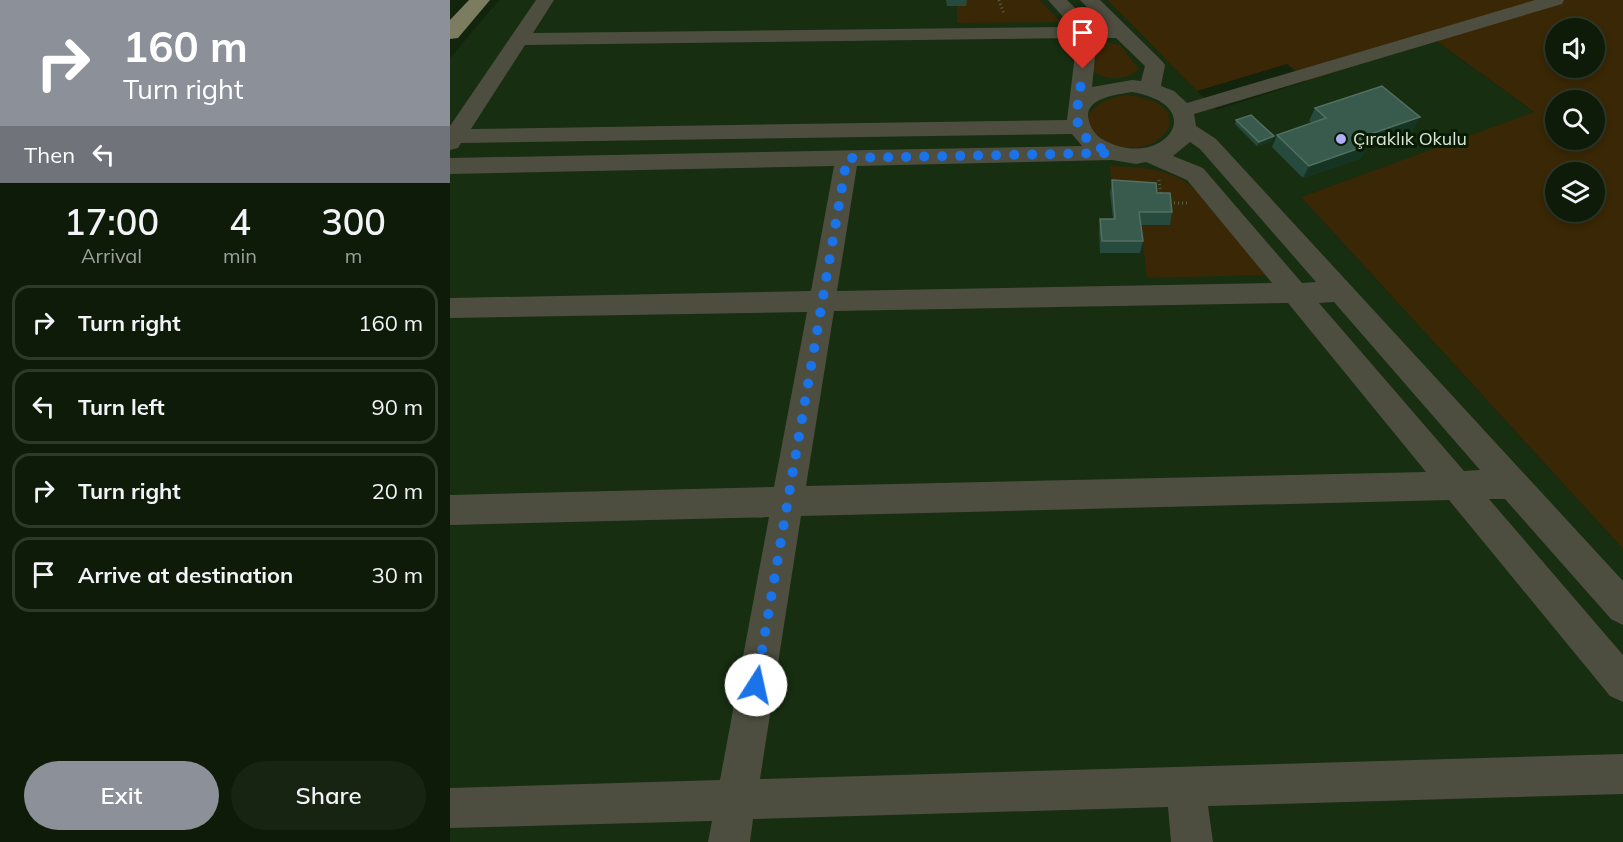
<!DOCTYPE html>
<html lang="en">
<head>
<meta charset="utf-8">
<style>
	body { margin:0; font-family:Mulish,sans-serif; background:#172412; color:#f1f3f6; height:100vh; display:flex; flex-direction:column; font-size:22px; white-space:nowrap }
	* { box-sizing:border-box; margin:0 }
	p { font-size:20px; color:#9ba19c }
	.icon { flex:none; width:33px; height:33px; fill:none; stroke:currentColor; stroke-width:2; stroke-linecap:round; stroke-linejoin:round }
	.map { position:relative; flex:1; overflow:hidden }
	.side { display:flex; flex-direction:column; background:#0e1b09; width:450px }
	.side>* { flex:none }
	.banner { background:#8c9099; color:#fff; overflow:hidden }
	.tools { position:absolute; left:1095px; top:18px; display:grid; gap:12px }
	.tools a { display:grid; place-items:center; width:60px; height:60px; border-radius:50%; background:#0e1b09; box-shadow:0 3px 9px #0003,0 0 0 2px #2e392a; font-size:30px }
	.pin { position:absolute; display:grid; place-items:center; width:51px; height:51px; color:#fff; margin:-62px -26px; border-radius:50% 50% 50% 0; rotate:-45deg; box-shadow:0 0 6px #0007 }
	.pin .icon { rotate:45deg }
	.me { position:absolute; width:66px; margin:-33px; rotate:10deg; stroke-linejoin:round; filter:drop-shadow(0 0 4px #0008) }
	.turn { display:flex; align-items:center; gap:21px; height:126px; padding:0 24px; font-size:27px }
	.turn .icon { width:78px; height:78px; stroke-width:2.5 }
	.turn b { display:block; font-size:42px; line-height:51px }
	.then { display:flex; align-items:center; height:57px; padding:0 24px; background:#0003; gap:12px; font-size:22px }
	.eta { display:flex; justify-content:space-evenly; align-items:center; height:102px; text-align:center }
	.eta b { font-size:36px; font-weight:600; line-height:42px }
	.button { display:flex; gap:12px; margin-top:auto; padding:12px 24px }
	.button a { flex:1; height:69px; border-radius:36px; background:#8c9099; color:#fff; font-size:24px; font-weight:600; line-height:69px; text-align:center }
	.button a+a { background:#172412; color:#f1f3f6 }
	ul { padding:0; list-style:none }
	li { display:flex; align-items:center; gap:18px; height:75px; margin:0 12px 9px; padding:0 12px; border:3px solid #2e392a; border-radius:18px }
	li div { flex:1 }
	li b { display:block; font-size:22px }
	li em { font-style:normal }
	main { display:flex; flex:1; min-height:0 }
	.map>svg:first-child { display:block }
</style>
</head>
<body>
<main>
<section class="side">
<div class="banner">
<div class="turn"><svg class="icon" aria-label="right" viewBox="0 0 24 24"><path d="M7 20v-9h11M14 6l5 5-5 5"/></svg><div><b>160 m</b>Turn right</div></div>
<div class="then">Then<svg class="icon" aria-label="left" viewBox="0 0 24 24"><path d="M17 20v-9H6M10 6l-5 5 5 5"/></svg></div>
</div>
<div class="eta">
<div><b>17:00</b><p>Arrival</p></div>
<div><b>4</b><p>min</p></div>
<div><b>300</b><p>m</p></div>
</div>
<ul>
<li><svg class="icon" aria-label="right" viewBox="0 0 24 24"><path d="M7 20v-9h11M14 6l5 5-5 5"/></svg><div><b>Turn right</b></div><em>160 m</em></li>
<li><svg class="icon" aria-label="left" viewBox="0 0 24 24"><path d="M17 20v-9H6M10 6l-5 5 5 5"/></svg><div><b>Turn left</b></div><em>90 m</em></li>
<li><svg class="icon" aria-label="right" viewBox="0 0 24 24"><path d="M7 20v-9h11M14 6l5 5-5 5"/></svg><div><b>Turn right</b></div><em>20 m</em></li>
<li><svg class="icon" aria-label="arrive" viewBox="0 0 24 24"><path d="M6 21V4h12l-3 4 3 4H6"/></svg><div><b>Arrive at destination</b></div><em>30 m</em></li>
</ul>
<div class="button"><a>Exit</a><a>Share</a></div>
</section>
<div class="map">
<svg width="1173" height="842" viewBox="0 0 1173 842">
	<rect width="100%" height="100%" fill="#12240c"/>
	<polygon fill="#172e10" points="49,0 657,0 766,110 985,40 1085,113 851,197 1173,549 1173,842 0,842 0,58"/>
	<g fill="#392705" fill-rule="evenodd">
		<polygon points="507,0 590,0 611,22 507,23"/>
		<path d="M657,0H1173V549L851,197L1084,112L985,40L857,81L837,64L747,91ZM1106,28H1144V68H1106ZM1106,100H1144V140H1106ZM1106,172H1144V212H1106Z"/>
		<path d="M655,42L670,45L689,69C676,81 657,81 643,71L648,46Z"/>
		<path d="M677,95C762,104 703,173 651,138C618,116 654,97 677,95Z"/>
		<path d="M660,166C680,167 702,167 720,174C758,188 790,244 815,275L697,278L686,193H663Z"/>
	</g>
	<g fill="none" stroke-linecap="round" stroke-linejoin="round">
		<g stroke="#4f604a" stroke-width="3" stroke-dasharray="1 3" stroke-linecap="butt">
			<polyline points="549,0 554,14"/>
			<polyline points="709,180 711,197"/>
			<polyline points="716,203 738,203"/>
		</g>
		<path fill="#4d4e40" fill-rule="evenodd" d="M86,0H104L83,33L622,27L598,0H617L644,26H655L630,0H650L712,61L715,65L711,86L724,91L737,103L1085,0H1114L1112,4L744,114L746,126L766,139L1173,581V625L1161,619L1055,499H1039L1173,655V702L1160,696L999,500L351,516L310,779L1173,754V794L758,806L763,842H721L718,807L303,819L300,842H258L262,821L0,828V788L270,780L319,517L0,525V495L324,487L357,312L0,318V298L361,291L384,166L0,174V158L632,146L622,134L11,143L8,148L0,150V126ZM627,38L617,120L21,129L75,45ZM647,38H666L695,66L691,81L682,80L642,87ZM682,92C765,107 709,173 652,139C646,135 641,129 639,121C632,98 666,95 682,92ZM740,142L750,149L866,282L852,283L753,168L723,156ZM662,160L686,164L696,162L737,180L822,283L387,291L407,166ZM884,302L1030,470L1014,471L869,303ZM838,303L976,472L356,486L384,311Z"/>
		<polygon fill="#7c7c60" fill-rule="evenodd" points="19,0 40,0 8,38 0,39 0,20"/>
	</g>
	<g fill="#264a3d">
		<polygon points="496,0 517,0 516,6 497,6"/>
		<polygon points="865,108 963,130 918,145 911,158 853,178 822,147 827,135 862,123 859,121"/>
		<polygon points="786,120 822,141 807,146 785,124"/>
		<polygon points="662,180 707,193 722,212 720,225 691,225 693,241 690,253 650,253 649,231 650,219 663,219 660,193"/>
	</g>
	<g fill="#163422">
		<polygon points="970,117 963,130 903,150 909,138"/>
		<polygon points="824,136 822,141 807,146 809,142"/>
		<polygon points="918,145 911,158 853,178 859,166"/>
	</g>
	<g fill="#395b4d" stroke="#527062" stroke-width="1.5">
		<polygon points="932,86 970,117 909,138 918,145 859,166 827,135 876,118 865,108"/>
		<polygon points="801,115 824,136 809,142 786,120"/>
		<polygon points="662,180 706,183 707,193 720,193 722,212 689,212 693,241 652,241 650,219 665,219"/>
	</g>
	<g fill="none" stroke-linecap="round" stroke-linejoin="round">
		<path stroke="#1a73e8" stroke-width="10" stroke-dasharray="0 18" d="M306,685L397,158L661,153C612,132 629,112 633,69"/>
	</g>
	<circle fill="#b3adf9" stroke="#091b04" stroke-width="2" cx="891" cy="139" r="6"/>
	<g text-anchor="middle" stroke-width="6" stroke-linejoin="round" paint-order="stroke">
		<g font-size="18" fill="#d9e6d6" stroke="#091b04" text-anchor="start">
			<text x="903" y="145">Çıraklık Okulu</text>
		</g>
	</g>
</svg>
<div class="tools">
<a><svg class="icon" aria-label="sound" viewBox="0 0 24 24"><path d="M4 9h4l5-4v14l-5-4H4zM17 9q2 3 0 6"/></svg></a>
<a><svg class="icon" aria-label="search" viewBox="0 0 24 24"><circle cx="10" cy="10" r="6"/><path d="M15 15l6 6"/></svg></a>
<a><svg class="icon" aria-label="layers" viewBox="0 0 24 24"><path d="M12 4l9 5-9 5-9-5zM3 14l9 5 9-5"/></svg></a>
</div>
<div class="pin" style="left:633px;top:69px;background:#d93025"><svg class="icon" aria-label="arrive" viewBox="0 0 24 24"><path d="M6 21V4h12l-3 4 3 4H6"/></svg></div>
<svg class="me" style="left:306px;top:685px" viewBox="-20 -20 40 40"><circle r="19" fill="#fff"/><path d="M0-13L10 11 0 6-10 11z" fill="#1a73e8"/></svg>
</div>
</main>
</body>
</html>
